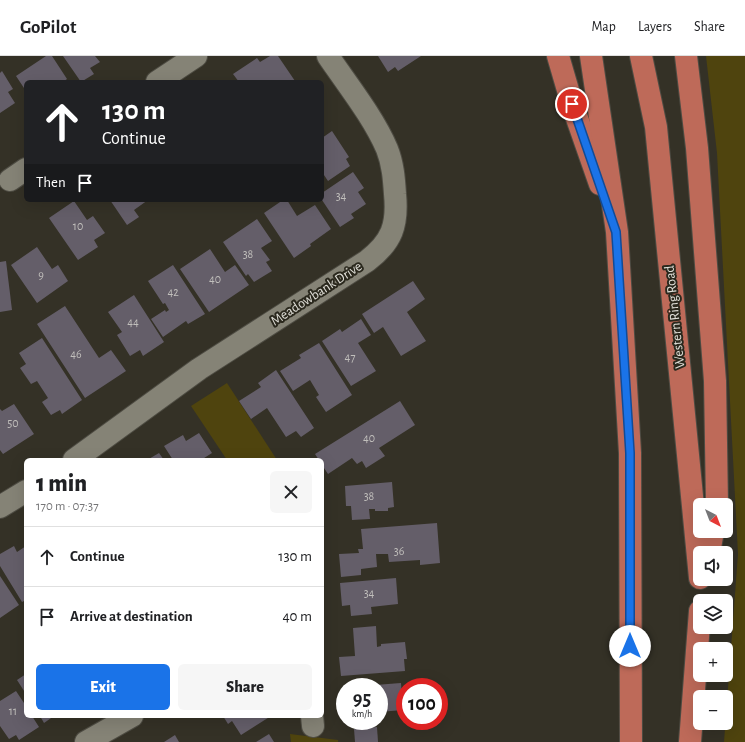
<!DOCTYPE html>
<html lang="en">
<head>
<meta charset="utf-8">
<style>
	body { margin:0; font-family:"Alegreya Sans",sans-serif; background:#f6f6f6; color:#202124; height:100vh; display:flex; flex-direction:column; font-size:15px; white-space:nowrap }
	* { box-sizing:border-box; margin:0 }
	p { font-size:13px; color:#757577 }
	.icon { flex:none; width:22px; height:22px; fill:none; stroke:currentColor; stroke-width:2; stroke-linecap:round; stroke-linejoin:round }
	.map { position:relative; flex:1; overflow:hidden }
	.panel { position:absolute; left:24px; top:402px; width:300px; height:260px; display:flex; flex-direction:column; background:#fff; border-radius:6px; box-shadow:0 4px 16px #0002 }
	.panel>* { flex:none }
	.top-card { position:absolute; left:24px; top:24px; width:300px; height:122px; border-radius:6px; box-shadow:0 4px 16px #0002; background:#202124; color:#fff; overflow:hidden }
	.needle { width:26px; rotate:138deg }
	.controls { position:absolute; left:693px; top:442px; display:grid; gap:8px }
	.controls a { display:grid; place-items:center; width:40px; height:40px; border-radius:6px; background:#fff; box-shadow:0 4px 16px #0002; font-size:20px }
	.speed { position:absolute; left:336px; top:622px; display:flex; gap:8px; font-size:20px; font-weight:700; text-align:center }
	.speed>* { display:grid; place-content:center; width:52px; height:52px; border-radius:50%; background:#fff; box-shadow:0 4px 16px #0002; line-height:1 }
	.speed small { font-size:10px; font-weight:400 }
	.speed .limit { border:6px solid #d22; background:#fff; color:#111 }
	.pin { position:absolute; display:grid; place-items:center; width:34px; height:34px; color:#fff; margin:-17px; border:2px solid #fff; border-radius:50%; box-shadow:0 1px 4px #0007 }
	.me { position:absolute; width:44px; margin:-22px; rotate:0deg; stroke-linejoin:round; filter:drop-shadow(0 0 3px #0008) }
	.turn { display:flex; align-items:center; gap:14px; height:84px; padding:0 12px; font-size:18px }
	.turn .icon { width:52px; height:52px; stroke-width:2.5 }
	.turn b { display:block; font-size:28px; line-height:34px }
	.then { display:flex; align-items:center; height:38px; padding:0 12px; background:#0003; gap:8px; font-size:15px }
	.round { display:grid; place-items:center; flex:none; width:42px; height:42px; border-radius:6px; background:#f6f6f6 }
	.head { display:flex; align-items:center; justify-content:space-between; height:68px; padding:0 12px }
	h1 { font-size:24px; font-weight:800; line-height:30px }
	.cta { display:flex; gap:8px; margin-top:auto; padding:8px 12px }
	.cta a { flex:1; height:46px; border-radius:6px; background:#1a73e8; color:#fff; font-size:16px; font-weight:800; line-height:46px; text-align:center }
	.cta a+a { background:#f6f6f6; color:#202124 }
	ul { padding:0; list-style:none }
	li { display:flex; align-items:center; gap:12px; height:60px; padding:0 12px; border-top:1px solid #e0e0e0 }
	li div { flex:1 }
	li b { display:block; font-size:15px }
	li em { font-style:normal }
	header { display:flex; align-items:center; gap:24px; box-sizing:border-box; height:56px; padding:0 20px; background:#fff; border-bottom:1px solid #e0e0e0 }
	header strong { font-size:19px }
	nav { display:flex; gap:22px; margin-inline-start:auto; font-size:14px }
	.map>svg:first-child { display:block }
</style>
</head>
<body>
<header>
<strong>GoPilot</strong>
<nav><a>Map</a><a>Layers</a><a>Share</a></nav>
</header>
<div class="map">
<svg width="745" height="686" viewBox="0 0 745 686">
	<rect width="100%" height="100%" fill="#343126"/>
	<g fill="#4f440e">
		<polygon points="706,0 745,0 745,686 724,686 738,498 717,97"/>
		<polygon points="227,327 277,404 227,404 191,350"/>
		<polygon points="290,678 338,684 338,686 291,686"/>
	</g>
	<g fill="#645e69">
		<polygon points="46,0 52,0 67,23 63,26 26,26 26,35 16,20"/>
		<polygon points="63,0 95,0 100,6 90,12 94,18 81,26"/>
		<polygon points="270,0 278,0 295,25 239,26 233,18 257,2 260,6"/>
		<polygon points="378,0 421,0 398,15 395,11 388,16"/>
		<polygon points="2,15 13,33 8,36 15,47 0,57 0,17"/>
		<polygon points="332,75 349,101 346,103 350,110 328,125 322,116 322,82"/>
		<polygon points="353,116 364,132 358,136 366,148 351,158 354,162 340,171 322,144 322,137"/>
		<polygon points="110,144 148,144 134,154 139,161 127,169"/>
		<polygon points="283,144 287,144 297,160 315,149 331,173 310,188 311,190 294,202 264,157"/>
		<polygon points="74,145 87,164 93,160 105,177 94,184 98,191 78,204 49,162"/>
		<polygon points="257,163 272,185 261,192 270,204 266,206 272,215 254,226 248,218 246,220 223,186"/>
		<polygon points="37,191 52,213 58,209 68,225 37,247 11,209"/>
		<polygon points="210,193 225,216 235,209 249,229 209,256 180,213"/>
		<polygon points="6,205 12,254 0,256 0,206"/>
		<polygon points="173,209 205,258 188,268 186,265 163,281 151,263 165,254 166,256 169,254 165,247 163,248 148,225"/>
		<polygon points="413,225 425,243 407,256 426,285 401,300 383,271 374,277 362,258"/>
		<polygon points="134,239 164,286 143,300 140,294 130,300 117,279 122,276 108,256"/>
		<polygon points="65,250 99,302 111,294 126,315 85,342 37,268"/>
		<polygon points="361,263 371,279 358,287 376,315 351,330 322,285 340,273 342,276"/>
		<polygon points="42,282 82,344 62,358 60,354 51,359 42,346 48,342 37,325 31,328 20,312 26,308 19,297"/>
		<polygon points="319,287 352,339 326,356 316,341 319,339 310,324 293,335 280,315 301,302 299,299"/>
		<polygon points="276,314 314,372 301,381 296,375 286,381 267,352 251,363 239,345 261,331 258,327"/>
		<polygon points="400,345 415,369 379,392 385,400 366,412 362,405 357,408 352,402 328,418 322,409 322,404 319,404 315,398"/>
		<polygon points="14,348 34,378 3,398 0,394 0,353 2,355"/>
		<polygon points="199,377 212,397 201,404 173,404 164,390 183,379 186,385"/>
		<polygon points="159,397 164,404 147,404"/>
		<polygon points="392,426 394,451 388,452 388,455 375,455 375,453 369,453 370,463 352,464 351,450 346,450 345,430"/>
		<polygon points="437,467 440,507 420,509 420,504 389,506 388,498 376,498 377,511 361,513 361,519 341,521 339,498 359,497 358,493 363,493 361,473"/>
		<polygon points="14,490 17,496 26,490 26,544 22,546 0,510 0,498"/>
		<polygon points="0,520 19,549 0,562"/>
		<polygon points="396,522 398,548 371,551 372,558 351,560 350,549 342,550 340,527"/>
		<polygon points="376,570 377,591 381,590 381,588 405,586 407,603 404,603 405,615 341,620 339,601 355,600 353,572"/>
		<polygon points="26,618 26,638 17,624"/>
		<polygon points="375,627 375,629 401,627 403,654 379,656 379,631 351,631 350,628"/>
		<polygon points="16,635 26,650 26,660 32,660 39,671 19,684 16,679 9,683 0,670 0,645"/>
		<polygon points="40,660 54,660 44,667"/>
		<polygon points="223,660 271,660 241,679 232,665 228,668"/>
		<polygon points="377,671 378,686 355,686 354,673"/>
		<polygon points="269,678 274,686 256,686"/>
		<polygon points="175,679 179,686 164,686"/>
	</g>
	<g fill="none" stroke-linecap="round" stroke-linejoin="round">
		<defs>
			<g id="street">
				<polyline points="157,26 196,0"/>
				<polyline points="10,124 26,113"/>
				<path d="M74,404L199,313L367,205C392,186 398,169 395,138C394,123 393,108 387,93C374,62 347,28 328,0"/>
				<polyline points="0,451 26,435"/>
				<polyline points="312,660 313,670"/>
				<polyline points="86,686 132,660"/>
			</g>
			<g id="highway">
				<polyline points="558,0 572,48 600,128"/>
				<polyline points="591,0 617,176 630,397 631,686"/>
				<polyline points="641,0 656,71 700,522"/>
				<polyline points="686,0 697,92 715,325 717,449"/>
				<polyline points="709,497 713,475"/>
				<polyline points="690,686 700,555"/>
			</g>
		</defs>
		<use href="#street" stroke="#4e4c43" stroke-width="24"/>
		<use href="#highway" stroke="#4e4c43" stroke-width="24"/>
		<use href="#street" stroke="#858376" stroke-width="22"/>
		<use href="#highway" stroke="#be6a59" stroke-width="22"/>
	</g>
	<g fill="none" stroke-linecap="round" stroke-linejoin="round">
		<defs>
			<polyline id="route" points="572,48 616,176 630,397 630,590"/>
		</defs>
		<use href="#route" stroke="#114b97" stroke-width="10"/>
		<use href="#route" stroke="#1a73e8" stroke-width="7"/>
	</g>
	<g text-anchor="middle" stroke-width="4" stroke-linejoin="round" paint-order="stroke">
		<g font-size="12" fill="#c1bfbc">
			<text x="341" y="144">34</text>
			<text x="78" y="174">10</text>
			<text x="248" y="202">38</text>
			<text x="41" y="223">9</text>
			<text x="215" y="227">40</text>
			<text x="173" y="240">42</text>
			<text x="133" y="270">44</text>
			<text x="76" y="302">46</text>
			<text x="350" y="305">47</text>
			<text x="13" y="371">50</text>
			<text x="369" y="386">40</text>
			<text x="369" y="444">38</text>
			<text x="399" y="499">36</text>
			<text x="369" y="541">34</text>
			<text x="13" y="659">11</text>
		</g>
		<g font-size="14" fill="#e0dfd8" stroke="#2a281d">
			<text transform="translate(316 237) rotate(-33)" y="5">Meadowbank Drive</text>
			<text transform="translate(674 261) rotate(-96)" y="5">Western Ring Road</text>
		</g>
	</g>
</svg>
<div class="controls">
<a><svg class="needle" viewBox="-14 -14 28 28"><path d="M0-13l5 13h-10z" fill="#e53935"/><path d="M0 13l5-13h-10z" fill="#757577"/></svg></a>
<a><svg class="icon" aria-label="sound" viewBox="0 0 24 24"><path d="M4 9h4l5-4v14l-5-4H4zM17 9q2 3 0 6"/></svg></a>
<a><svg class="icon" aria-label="layers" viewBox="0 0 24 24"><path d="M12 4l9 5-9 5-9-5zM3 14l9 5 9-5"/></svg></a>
<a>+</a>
<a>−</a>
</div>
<div class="speed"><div>95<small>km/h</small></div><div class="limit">100</div></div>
<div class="pin" style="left:572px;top:48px;background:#d93025"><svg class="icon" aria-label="arrive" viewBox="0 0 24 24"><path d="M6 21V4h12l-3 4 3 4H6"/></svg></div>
<svg class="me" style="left:630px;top:590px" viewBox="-20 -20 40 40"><circle r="19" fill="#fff"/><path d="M0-13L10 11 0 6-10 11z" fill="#1a73e8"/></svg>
<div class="top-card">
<div class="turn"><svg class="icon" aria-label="ahead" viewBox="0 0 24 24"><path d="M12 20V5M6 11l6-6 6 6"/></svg><div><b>130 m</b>Continue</div></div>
<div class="then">Then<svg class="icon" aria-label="arrive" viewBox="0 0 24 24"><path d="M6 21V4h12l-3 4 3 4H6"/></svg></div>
</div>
<section class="panel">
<div class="head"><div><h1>1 min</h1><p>170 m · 07:37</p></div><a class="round"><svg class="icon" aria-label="close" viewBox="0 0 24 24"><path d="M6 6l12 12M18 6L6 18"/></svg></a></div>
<ul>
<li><svg class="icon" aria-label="ahead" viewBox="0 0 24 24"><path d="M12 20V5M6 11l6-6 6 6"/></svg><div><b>Continue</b></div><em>130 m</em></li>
<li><svg class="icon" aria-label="arrive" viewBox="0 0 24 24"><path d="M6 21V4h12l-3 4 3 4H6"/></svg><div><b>Arrive at destination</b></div><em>40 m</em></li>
</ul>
<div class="cta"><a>Exit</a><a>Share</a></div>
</section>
</div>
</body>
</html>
